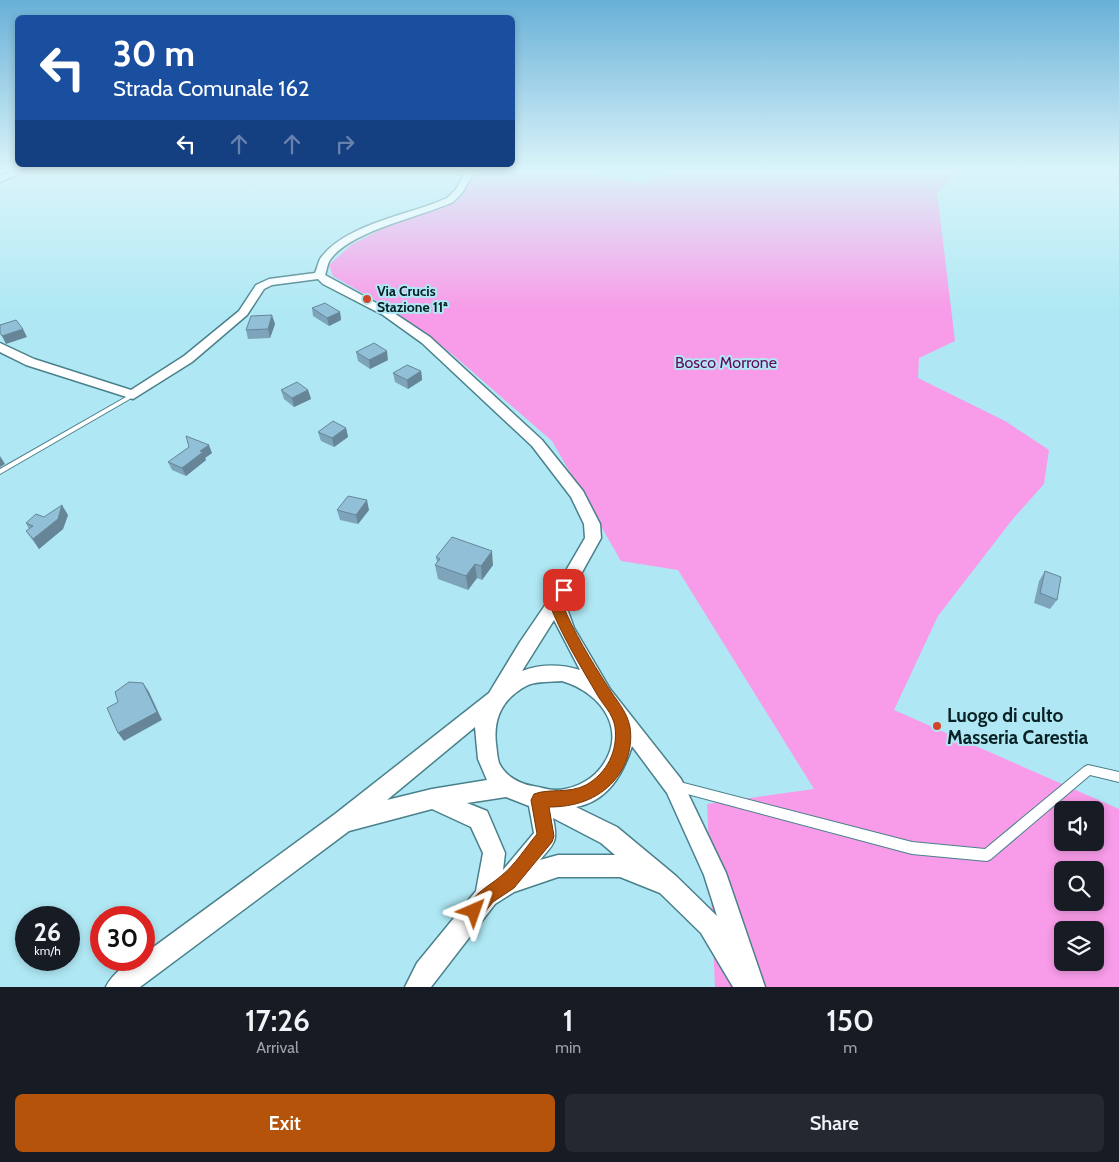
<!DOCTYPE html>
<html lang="en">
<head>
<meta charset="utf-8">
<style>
	body { margin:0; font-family:Cabin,sans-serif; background:#242831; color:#f1f3f6; height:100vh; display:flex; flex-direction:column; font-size:19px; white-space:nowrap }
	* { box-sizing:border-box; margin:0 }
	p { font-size:16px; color:#9ea1a6 }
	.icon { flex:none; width:28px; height:28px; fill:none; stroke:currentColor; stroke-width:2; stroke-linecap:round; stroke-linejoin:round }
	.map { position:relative; height:987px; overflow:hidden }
	.panel { display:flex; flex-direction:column; background:#171b24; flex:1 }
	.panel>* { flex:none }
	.top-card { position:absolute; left:15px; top:15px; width:500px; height:152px; border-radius:8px; box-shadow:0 2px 8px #0003; background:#1a4fa0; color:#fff; overflow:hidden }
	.buttons { position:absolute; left:1054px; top:801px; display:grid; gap:10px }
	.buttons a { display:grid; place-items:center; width:50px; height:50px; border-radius:8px; background:#171b24; box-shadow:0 2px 8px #0003; font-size:25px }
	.speed { position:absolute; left:15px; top:906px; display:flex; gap:10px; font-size:25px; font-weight:700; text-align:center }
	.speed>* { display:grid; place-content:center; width:65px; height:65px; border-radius:50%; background:#171b24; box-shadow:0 2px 8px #0003; line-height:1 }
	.speed small { font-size:12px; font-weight:400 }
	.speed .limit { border:8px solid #d22; background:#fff; color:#111 }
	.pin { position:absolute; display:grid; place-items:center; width:42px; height:42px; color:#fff; margin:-21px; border-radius:10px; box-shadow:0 2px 8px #0006 }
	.me { position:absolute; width:55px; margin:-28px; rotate:43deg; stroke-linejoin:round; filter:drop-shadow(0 0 4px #0008) }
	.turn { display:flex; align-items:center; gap:18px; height:105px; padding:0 15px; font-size:22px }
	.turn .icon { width:65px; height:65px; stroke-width:2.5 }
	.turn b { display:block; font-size:35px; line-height:42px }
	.lanes { display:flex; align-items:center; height:48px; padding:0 15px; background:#0003; justify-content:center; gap:25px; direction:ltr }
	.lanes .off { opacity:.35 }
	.eta { display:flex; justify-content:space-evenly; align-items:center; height:85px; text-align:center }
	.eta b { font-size:30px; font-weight:600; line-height:35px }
	.action { display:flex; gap:10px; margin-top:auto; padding:10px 15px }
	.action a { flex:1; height:58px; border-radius:8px; background:#b45309; color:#fff; font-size:20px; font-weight:600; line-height:58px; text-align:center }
	.action a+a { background:#242831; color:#f1f3f6 }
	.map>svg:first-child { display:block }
</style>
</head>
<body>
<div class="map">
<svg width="1119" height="987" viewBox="0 0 1119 987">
	<rect width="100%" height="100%" fill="#afe8f4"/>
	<path fill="#f89be8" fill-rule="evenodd" d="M476,172H582L646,184L665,174L676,172H959L937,192L955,341L919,358L918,378L1005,421L1049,450L1044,484L1012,520L938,616L894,710L1119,809V987H715L707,804L814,789L678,570L621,561L552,441L452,354L396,312L333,276L329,265L351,245L380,230L455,200ZM1062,810H1095V842H1062ZM1062,870H1095V902H1062ZM1062,930H1095V962H1062Z"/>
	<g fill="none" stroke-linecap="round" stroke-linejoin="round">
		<defs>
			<g id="service">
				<polygon points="133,393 136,395 135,396 0,474 0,469"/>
				<polygon points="1088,765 1119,772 1119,782 1090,775 991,859 987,861 912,854 676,791 672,790 671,786 672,782 676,781 912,842 985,849 1084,767"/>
			</g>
			<g id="minor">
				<polygon points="12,172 23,172 0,182 0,176"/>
				<path d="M466,172H474L462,193L453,202C421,217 349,231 330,260C327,264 327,271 325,275L391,311L430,337L542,440L583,491L600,524L601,538L565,603L574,628L610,689L681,779L726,873L765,987H733L701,933L660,893L620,877H558L514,892L495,904L431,987H405L417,963L476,891L483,853L471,827L432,809L349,831L140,987H106C112,974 129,960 144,960V954L335,814L489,693L520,642L550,598L585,538L584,524L571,497L532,446L422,343L383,315L323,284L318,279L272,285L264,289L247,315L192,362L133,399L26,365L0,352V343L34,359L131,390L184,356L239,311L256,285L269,279L315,273C317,269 318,263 320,259C344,224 410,215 447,198L456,189ZM554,620L580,670C560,664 541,664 522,671ZM562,681C603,693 630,733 599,770C589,782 571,790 555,790C548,790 540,787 533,786C520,784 505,776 499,763C497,757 497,750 496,744C493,717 503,698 528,685C538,681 552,682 562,681ZM475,727L478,759L487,780L432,789L387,800ZM632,746L667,793L704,875L717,916L676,876L617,827L576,807C608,801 623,774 632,746ZM506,797L529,806L534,833L503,870L505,853L487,811L467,803ZM553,818L601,843L615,855H558L540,860C555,842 558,842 553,818Z"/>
			</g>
		</defs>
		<use href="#service" stroke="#4a808b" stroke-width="2"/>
		<use href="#minor" stroke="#4a808b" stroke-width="3"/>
		<use href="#service" fill="#fff" fill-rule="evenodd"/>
		<use href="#minor" fill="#fff" fill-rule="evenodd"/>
	</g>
	<g fill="#7da4ba">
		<polygon points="312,308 340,312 341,320 329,326 313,316"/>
		<polygon points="275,324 270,338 248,339 246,330"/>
		<polygon points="356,352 388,360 370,369 358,361"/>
		<polygon points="421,371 422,380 408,389 395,382 393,373"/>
		<polygon points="281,390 308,390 311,399 294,407 284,399"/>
		<polygon points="346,428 348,437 334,447 321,441 318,432"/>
		<polygon points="212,453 205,458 206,460 186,476 172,470 168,462"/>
		<polygon points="337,510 369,510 358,524 340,520"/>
		<polygon points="68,515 63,529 39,549 26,531 29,529 26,523 44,517"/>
		<polygon points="436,557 493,565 482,580 477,578 468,590 438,579 435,565 437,562"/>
		<polygon points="1045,571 1057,600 1050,609 1034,603 1039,581"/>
	</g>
	<g fill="#668697">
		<polygon points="340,312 341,320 329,326 327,318"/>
		<polygon points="272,315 275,324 270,338 268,329"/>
		<polygon points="23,329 27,337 6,344 2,336"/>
		<polygon points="387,351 388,360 370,369 369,360"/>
		<polygon points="421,371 422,380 408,389 407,380"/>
		<polygon points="308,390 311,399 294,407 292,398"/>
		<polygon points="346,428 348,437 334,447 332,438"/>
		<polygon points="209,445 212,453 205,458 206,460 186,476 182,468 200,451"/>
		<polygon points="0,456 5,464 0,467"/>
		<polygon points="367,500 369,510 358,524 356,515"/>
		<polygon points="62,505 68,515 63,529 39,549 33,539"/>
		<polygon points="492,551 493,565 482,580 481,566"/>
		<polygon points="475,564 477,578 468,590 466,576"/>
		<polygon points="143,683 149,692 162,720 124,741 118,733"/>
	</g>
	<g fill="#91bfd8" stroke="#668697">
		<polygon points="325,303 340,312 327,318 312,308"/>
		<polygon points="272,315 268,329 246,330 251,316"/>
		<polygon points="16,320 23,329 2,336 0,333 0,325"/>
		<polygon points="374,343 387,351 369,360 356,352"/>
		<polygon points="407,365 421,371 407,380 393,373"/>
		<polygon points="297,382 308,390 292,398 281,390"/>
		<polygon points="333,421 346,428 332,438 318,432"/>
		<polygon points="186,436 209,445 200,451 203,452 182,468 168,462 189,447"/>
		<polygon points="348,496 367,500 356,515 337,510"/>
		<polygon points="62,505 58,519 33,539 26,531 33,526 26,523 36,514 44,517"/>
		<polygon points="452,537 492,551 481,566 475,564 466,576 435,565 440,559 436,557"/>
		<polygon points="1045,571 1061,577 1057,600 1040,593"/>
		<polygon points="129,682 143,683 157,712 118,733 107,708 118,702 115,692"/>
	</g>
	<linearGradient id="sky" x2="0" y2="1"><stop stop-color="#69b0d7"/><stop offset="0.55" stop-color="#dbf5fa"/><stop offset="1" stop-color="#dbf5fa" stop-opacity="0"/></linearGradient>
	<rect width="1119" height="310" fill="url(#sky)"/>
	<path fill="#b45309" stroke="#753606" d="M564,585L568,586L570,590L562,603C574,633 591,660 608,687C616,700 627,711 630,727C633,746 627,766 614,781C597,800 574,807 549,807L554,836L552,842L514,888L493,902L481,917L474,920L468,917L466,911C473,893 488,887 501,876C515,865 526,847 537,834L531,800L534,794C550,788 568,794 586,785C607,773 618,751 615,727C613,713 601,703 595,691C578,662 561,634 549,603L559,586Z"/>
	<g fill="#d1462b" stroke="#afe8f4" stroke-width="2">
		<circle cx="367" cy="299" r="5"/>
		<circle cx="937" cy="726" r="5"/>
	</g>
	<g text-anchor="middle" stroke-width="4" stroke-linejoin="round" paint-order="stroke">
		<g font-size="14" font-weight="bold" fill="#092024" stroke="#afe8f4" text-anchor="start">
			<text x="377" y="296">Via Crucis<tspan x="377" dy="16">Stazione 11ª</tspan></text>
		</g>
		<g font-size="16" fill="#63095a" stroke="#afe8f4">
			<text x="726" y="368">Bosco Morrone</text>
		</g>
		<g font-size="19" font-weight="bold" fill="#092024" stroke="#afe8f4" text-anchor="start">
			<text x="947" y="722">Luogo di culto<tspan x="947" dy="22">Masseria Carestia</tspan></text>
		</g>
	</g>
</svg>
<div class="buttons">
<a><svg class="icon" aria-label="sound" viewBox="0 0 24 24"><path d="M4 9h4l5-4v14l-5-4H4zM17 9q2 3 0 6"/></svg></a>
<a><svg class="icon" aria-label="search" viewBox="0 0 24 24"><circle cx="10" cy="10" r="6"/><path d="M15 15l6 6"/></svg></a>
<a><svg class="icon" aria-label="layers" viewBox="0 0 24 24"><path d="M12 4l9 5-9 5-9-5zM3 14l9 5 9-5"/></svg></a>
</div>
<div class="speed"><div>26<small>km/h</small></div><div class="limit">30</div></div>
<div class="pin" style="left:564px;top:590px;background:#d93025"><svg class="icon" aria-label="arrive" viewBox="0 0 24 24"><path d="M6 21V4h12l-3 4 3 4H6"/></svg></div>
<svg class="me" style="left:474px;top:911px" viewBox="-20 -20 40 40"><path d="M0-17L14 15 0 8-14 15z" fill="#b45309" stroke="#fff" stroke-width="4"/></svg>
<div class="top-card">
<div class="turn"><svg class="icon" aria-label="left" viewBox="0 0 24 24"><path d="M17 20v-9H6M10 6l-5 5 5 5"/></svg><div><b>30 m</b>Strada Comunale 162</div></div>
<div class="lanes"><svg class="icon" aria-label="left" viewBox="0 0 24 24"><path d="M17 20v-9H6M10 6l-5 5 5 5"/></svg><svg class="icon off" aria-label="ahead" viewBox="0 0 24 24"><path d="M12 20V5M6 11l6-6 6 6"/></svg><svg class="icon off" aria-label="ahead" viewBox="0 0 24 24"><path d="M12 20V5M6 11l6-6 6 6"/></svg><svg class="icon off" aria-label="right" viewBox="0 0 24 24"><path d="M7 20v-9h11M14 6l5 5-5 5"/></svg></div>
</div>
</div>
<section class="panel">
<div class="eta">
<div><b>17:26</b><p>Arrival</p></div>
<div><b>1</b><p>min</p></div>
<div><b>150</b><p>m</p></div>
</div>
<div class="action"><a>Exit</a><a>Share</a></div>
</section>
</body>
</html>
